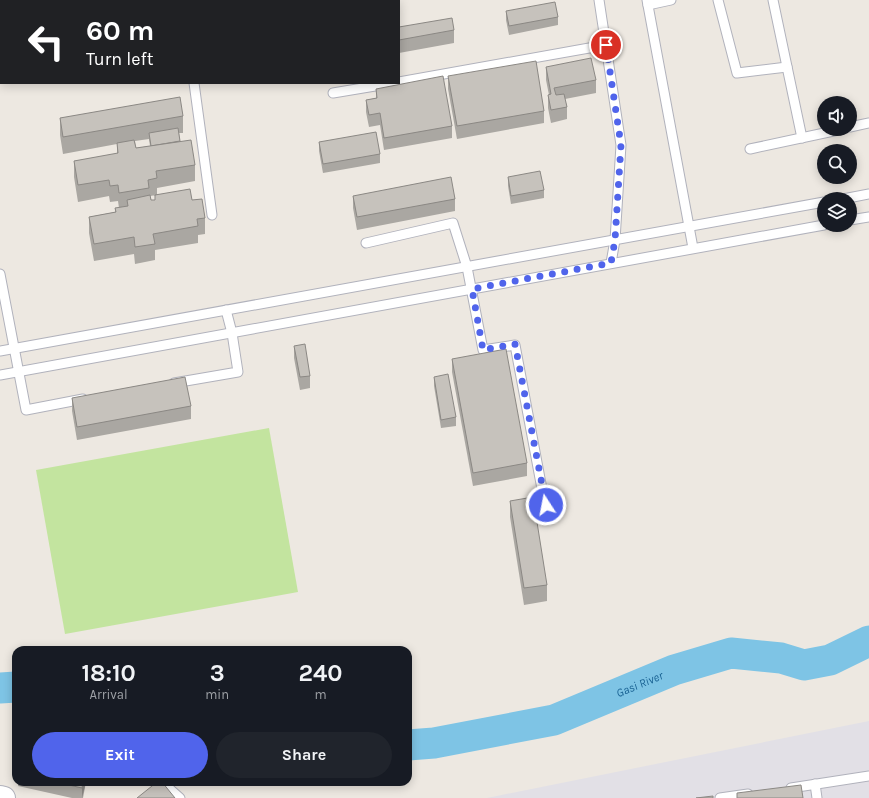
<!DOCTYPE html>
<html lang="en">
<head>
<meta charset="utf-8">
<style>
	body { margin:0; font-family:Karla,sans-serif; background:#20242c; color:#f1f3f6; height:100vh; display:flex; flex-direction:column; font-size:15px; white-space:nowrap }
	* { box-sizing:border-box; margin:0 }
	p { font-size:13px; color:#9ea1a6 }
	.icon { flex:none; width:22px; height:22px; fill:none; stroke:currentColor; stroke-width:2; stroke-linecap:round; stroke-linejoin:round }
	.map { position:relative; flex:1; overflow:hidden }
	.drawer { position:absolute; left:12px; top:646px; width:400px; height:140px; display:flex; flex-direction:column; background:#171b24; border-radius:12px; box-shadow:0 2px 10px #0003 }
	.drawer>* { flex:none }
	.guide { position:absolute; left:0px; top:0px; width:400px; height:84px; box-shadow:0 2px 10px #0003; background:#202124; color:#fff; overflow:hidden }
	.tools { position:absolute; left:817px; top:96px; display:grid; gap:8px }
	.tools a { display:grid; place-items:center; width:40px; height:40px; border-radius:50%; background:#171b24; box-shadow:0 2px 10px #0003; font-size:20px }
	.pin { position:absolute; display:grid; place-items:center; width:34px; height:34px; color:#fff; margin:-17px; border:2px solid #fff; border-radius:50%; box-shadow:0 1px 4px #0007 }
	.me { position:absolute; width:44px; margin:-22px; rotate:349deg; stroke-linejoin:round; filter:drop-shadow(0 0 3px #0008) }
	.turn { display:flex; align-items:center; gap:14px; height:84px; padding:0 20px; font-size:18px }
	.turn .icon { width:52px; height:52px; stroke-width:2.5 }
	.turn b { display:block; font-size:28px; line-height:34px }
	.eta { display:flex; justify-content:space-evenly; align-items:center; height:68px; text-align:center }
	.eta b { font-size:24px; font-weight:700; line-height:28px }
	.button { display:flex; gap:8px; margin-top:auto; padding:8px 20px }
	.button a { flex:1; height:46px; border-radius:24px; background:#5064eb; color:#fff; font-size:16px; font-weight:700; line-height:46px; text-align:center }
	.button a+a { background:#20242c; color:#f1f3f6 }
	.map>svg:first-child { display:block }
</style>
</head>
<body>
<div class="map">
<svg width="869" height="798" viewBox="0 0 869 798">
	<rect width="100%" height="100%" fill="#ede8e1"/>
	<polygon fill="#e2e0e6" points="869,721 869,798 487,798"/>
	<polygon fill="#c3e49f" points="269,428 298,592 65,634 36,470"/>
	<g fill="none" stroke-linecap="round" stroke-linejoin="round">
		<g stroke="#7ec4e5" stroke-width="31">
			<polyline points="0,688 16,687"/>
			<path id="s1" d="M408,745L434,743L554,720L674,670L731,653L781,658L804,665L830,660L869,641"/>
		</g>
		<defs>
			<g id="lane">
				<polyline points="177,0 178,1"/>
				<polyline points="318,0 318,1"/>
				<polyline points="362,0 363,1"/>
				<polyline points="599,0 621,145 615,240 611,263"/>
				<polyline points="647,0 693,248"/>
				<polyline points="718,0 737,73 787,67"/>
				<polyline points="773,0 802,138"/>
				<polyline points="648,5 671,0"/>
				<polyline points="0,67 1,67"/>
				<polyline points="399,82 606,45"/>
				<polyline points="194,83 212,215"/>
				<polyline points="333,93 393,83"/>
				<polyline points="850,127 869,123"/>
				<polyline points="750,149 843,129"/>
				<polyline points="843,199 869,194"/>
				<polyline points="850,220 869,217"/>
				<polyline points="366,243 453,223 467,267 483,350 515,345 545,505"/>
				<polyline points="0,274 26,410 83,399"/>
				<polyline points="0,351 824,202"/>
				<polyline points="0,375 824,225"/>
				<polyline points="174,383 238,372 232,333 226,310"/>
				<polyline points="162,782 180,798"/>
				<polyline points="815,784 817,798"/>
				<polyline points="791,788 869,776"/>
				<polyline points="720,798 748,794"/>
			</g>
			<polyline id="secondary" points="0,797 4,798"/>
		</defs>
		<use href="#lane" stroke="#b1b2bc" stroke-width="11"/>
		<use href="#secondary" stroke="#b1b2bc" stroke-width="24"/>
		<use href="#lane" stroke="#fff" stroke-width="9"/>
		<use href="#secondary" stroke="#fff" stroke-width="22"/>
	</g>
	<g fill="#aaa7a2" fill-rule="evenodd">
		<polygon points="506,11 558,17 558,25 509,35 506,20"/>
		<polygon points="399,27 454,30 454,43 399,53"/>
		<polygon points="546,67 596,80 596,93 565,99 567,107 567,119 551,123 548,108 548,95 549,95 546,80"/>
		<polygon points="448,76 544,111 544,123 457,139 448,89"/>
		<polygon points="376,89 452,126 452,138 384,150 380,125 369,127 366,112 366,100 376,98"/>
		<path d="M183,116V133H179L180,141L195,165V181L157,188V195L150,196L151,200H155V195L192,200L205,218V234L198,235V243L155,250V260L135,264L134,254L94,261L89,233V217L115,212V208H119L118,201L110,202L109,196L78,202L74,177V161L117,154V144L63,154L60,135V118ZM149,139L150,146L136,148L135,141Z"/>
		<polygon points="319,142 380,154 380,163 323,173 319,151"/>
		<polygon points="508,177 544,190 544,198 511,204 508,186"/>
		<polygon points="353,196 455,199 455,211 357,230 353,208"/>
		<polygon points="294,346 310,376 310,388 300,390 294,358"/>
		<polygon points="452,359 527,463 527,476 473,486 452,372"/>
		<polygon points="434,377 456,417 456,426 441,428 434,386"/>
		<polygon points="72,398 191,406 191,419 77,440 72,411"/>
		<polygon points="510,501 547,585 547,601 524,605 510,517"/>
		<polygon points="18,782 86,782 83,798 72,798 18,786"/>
	</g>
	<polygon fill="#8b8884" points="83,782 86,782 82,798 82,788"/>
	<g fill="#c6c2bc" stroke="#8b8884">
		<polygon points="38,0 162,0 163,1 38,1"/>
		<polygon points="326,0 353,0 348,1 326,1"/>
		<polygon points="555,2 558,17 509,26 506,11"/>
		<polygon points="452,18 454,30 399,40 399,27"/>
		<polygon points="591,58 596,80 554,88 556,95 564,94 567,107 551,110 548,95 551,94 546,67"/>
		<polygon points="536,61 544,111 457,126 448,76"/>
		<polygon points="443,76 452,126 384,138 380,113 369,115 366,100 377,98 376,89"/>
		<polygon points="180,97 183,116 63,137 60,118"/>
		<polygon points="178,128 180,141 151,146 149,133"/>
		<polygon points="376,132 380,154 323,164 319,142"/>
		<polygon points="134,140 136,148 191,140 195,165 156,171 157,178 148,180 149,188 119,193 118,185 110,186 109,180 78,185 74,161 118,153 117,143"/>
		<polygon points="540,171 544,190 511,196 508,177"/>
		<polygon points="451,177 455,199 357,217 353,196"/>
		<polygon points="190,189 192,200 202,199 205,218 197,219 198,226 153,234 155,244 135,247 134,237 94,244 89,217 116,212 115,208 128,206 127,200 150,195 151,200 155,200 155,195"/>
		<polygon points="305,344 310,376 300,377 294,346"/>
		<polygon points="506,349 527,463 473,473 452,359"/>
		<polygon points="448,374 456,417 441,420 434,377"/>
		<polygon points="185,377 191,406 77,427 72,398"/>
		<polygon points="533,497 547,585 524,588 510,501"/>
		<polygon points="56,782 83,782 82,788"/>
		<polygon points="157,782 162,782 175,798 137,798"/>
		<polygon points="801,785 803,798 737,798 737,793"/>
		<polygon points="713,796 713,798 696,798"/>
	</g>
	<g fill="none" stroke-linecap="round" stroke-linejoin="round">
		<polyline stroke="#5064eb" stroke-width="7" stroke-dasharray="0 12.6" points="546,505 515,344 483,350 472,289 611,263 615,240 621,145 606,45"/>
	</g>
	<g text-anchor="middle" stroke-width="3.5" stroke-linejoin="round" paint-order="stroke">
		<g font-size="12" font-style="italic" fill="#1a6394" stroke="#fff">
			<text dy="4" stroke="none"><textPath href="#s1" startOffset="241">Gasi River</textPath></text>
		</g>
	</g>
</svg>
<div class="tools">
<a><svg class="icon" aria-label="sound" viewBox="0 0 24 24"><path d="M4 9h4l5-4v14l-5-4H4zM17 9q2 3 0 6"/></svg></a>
<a><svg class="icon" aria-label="search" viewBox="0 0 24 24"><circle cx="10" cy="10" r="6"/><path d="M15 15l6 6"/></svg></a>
<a><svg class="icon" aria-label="layers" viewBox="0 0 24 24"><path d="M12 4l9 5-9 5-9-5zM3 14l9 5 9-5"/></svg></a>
</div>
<div class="pin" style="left:606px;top:45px;background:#d93025"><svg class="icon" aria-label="arrive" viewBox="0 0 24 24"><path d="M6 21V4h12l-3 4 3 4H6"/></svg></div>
<svg class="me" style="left:546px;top:505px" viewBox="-20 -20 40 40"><circle r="17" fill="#5064eb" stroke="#fff" stroke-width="3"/><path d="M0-11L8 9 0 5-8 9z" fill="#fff"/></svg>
<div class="guide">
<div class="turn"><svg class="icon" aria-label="left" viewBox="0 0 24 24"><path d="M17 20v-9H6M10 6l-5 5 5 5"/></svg><div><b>60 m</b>Turn left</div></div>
</div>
<section class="drawer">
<div class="eta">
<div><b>18:10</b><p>Arrival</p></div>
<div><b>3</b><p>min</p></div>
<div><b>240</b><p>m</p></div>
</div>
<div class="button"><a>Exit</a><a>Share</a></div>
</section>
</div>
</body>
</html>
